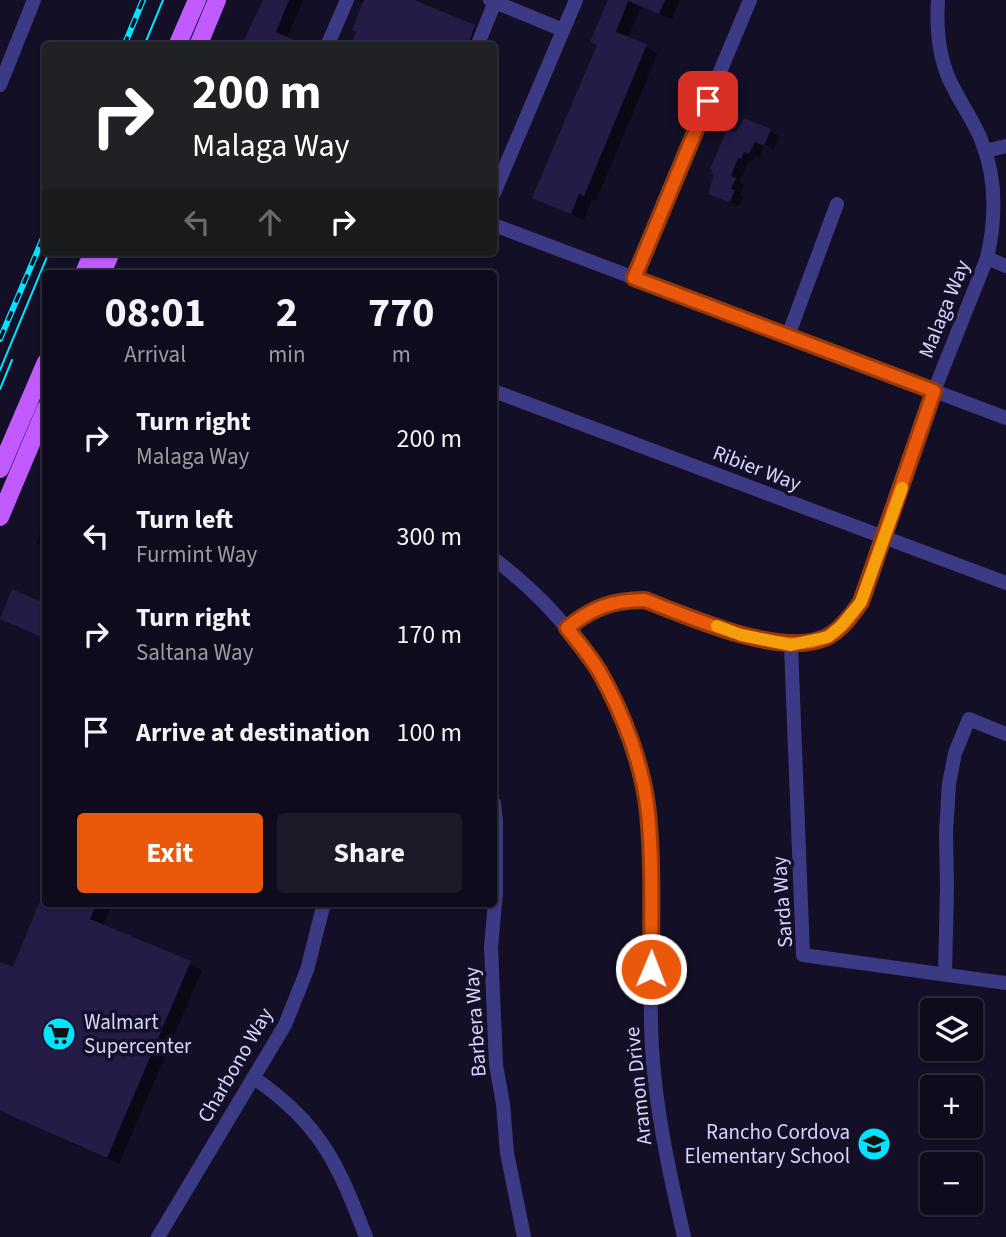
<!DOCTYPE html>
<html lang="en">
<head>
<meta charset="utf-8">
<style>
	body { margin:0; font-family:"Source Sans 3",sans-serif; background:#1c1929; color:#f1f3f6; height:100vh; display:flex; flex-direction:column; font-size:26px; white-space:nowrap }
	* { box-sizing:border-box; margin:0 }
	p { font-size:23px; color:#9b9ba3 }
	.icon { flex:none; width:38px; height:38px; fill:none; stroke:currentColor; stroke-width:2; stroke-linecap:round; stroke-linejoin:round }
	.map { position:relative; flex:1; overflow:hidden }
	.panel { position:absolute; left:42px; top:270px; width:455px; height:637px; display:flex; flex-direction:column; background:#0e0b1c; border-radius:7px; box-shadow:0 2px 5px #0004,0 0 0 2px #2e2b3b }
	.panel>* { flex:none }
	.hud { position:absolute; left:42px; top:42px; width:455px; height:214px; border-radius:7px; box-shadow:0 2px 5px #0004,0 0 0 2px #2e2b3b; background:#202124; color:#fff; overflow:hidden }
	.fabs { position:absolute; left:920px; top:998px; display:grid; gap:14px }
	.fabs a { display:grid; place-items:center; width:63px; height:63px; border-radius:7px; background:#0e0b1c; box-shadow:0 2px 5px #0004,0 0 0 2px #2e2b3b; font-size:35px }
	.pin { position:absolute; display:grid; place-items:center; width:60px; height:60px; color:#fff; margin:-30px; border-radius:14px; box-shadow:0 4px 10px #0006 }
	.me { position:absolute; width:77px; margin:-38px; rotate:1deg; stroke-linejoin:round; filter:drop-shadow(0 0 5px #0008) }
	.turn { display:flex; align-items:center; gap:24px; height:147px; padding:0 35px; font-size:32px }
	.turn .icon { width:91px; height:91px; stroke-width:2.5 }
	.turn b { display:block; font-size:49px; line-height:60px }
	.lanes { display:flex; align-items:center; height:66px; padding:0 35px; background:#0003; justify-content:center; gap:35px; direction:ltr }
	.lanes .off { opacity:.35 }
	.eta { display:flex; justify-content:space-evenly; align-items:center; height:119px; text-align:center }
	.eta b { font-size:42px; font-weight:700; line-height:49px }
	.action { display:flex; gap:14px; margin-top:auto; padding:14px 35px }
	.action a { flex:1; height:80px; border-radius:7px; background:#ea580c; color:#fff; font-size:28px; font-weight:700; line-height:80px; text-align:center }
	.action a+a { background:#1c1929; color:#f1f3f6 }
	ul { padding:0; list-style:none }
	li { display:flex; align-items:center; gap:21px; height:98px; padding:0 35px }
	li div { flex:1 }
	li b { display:block; font-size:26px }
	li em { font-style:normal }
	.map>svg:first-child { display:block }
</style>
</head>
<body>
<div class="map">
<svg width="1006" height="1237" viewBox="0 0 1006 1237">
	<rect width="100%" height="100%" fill="#130f26"/>
	<g fill="#0007">
		<polygon points="264,0 303,0 287,38 244,46"/>
		<polygon points="358,0 407,0 483,32 478,46 353,46 364,4"/>
		<polygon points="610,0 680,0 672,19 641,7 628,38 658,53 596,201 592,200 584,220 535,197 598,45"/>
		<polygon points="745,120 779,136 774,149 764,145 759,158 754,156 751,163 748,162 739,182 744,185 740,195 743,197 739,206 710,193"/>
		<polygon points="46,520 46,547 36,543"/>
		<polygon points="46,892 46,903 113,903 103,926 202,970 119,1164 0,1111 0,964 14,969"/>
	</g>
	<g fill="#241b47">
		<polygon points="263,0 289,0 276,32 308,46 241,46"/>
		<polygon points="364,0 414,0 475,25 468,46 351,46 356,32 352,30"/>
		<polygon points="608,0 665,0 659,14 628,1 616,32 647,44 584,196 579,194 571,214 532,198 597,45 590,42"/>
		<polygon points="744,118 771,129 764,146 755,142 749,154 744,152 741,159 738,158 731,176 736,178 731,189 735,190 730,202 708,194 714,174 711,173 712,170 710,169 727,129 736,132"/>
		<polygon points="12,589 46,604 46,639 0,619"/>
		<polygon points="39,903 97,903 90,919 191,961 107,1158 0,1111 0,962 13,967"/>
	</g>
	<g fill="none" stroke-linecap="round" stroke-linejoin="round">
		<g stroke="#3d3a85" stroke-width="14">
			<polyline points="490,0 563,30"/>
			<polyline points="327,46 347,0"/>
			<polyline points="477,46 495,2"/>
			<polyline points="0,85 34,0"/>
			<polyline points="986,151 1006,146"/>
			<polyline points="494,193 576,0"/>
			<polyline points="494,225 1006,418"/>
			<polyline points="987,258 1006,266"/>
			<polyline points="634,278 750,0"/>
			<polyline points="788,336 837,204"/>
			<polyline points="494,391 1006,583"/>
			<path d="M494,559C576,620 633,708 647,810C659,887 647,971 652,1049C656,1113 670,1175 684,1237"/>
			<path d="M567,628C592,608 612,601 645,600C690,617 781,659 827,637C841,630 852,615 861,602L934,391L987,258C996,219 997,180 982,142C975,123 963,107 954,89C939,62 936,30 938,0"/>
			<polyline points="791,645 803,955 1006,983"/>
			<polyline points="494,803 496,822 496,892 491,947 496,1065 503,1104 507,1153 524,1237"/>
			<polyline points="945,973 947,887 946,832 949,784 955,753 969,719 1006,734"/>
			<path d="M254,1078C321,1124 338,1164 366,1237"/>
			<polyline points="158,1237 285,1025 307,970 324,903"/>
		</g>
		<g stroke="#c25bff" stroke-width="18">
			<polyline points="177,46 197,0"/>
			<polyline points="198,46 217,0"/>
			<polyline points="84,273 93,252"/>
			<polyline points="102,273 111,252"/>
			<polyline points="0,469 46,362"/>
			<polyline points="0,517 46,408"/>
		</g>
		<g stroke="#00e5ff" stroke-width="2">
			<polyline points="144,46 163,0"/>
			<polyline points="0,370 49,252"/>
			<polyline points="0,389 12,360"/>
		</g>
		<defs>
			<g id="rail">
				<polyline points="124,46 143,0"/>
				<polyline points="0,339 46,231"/>
			</g>
		</defs>
		<use href="#rail" stroke="#00e5ff" stroke-width="6"/>
		<use href="#rail" stroke="#130f26" stroke-width="3.5" stroke-dasharray="10" stroke-linecap="butt"/>
	</g>
	<g fill="none" stroke-linecap="round" stroke-linejoin="round">
		<defs>
			<path id="route" d="M651,969C651,917 653,864 648,813C643,765 623,713 599,671C590,656 578,642 567,628C592,608 612,600 645,600C690,617 782,659 827,637C841,630 852,615 861,602L934,391L634,278L708,101"/>
		</defs>
		<use href="#route" stroke="#983908" stroke-width="18"/>
		<use href="#route" stroke="#ea580c" stroke-width="12"/>
		<polyline stroke="#f59e0b" stroke-width="12" points="717,626 741,635 791,645 828,637 841,626 861,602 902,488"/>
	</g>
	<defs>
		<symbol id="supermarket-disc" viewBox="-11 -11 22 22"><circle r="9.5" fill="#00e5ff" stroke="#130f26"/><path d="M-6-5.5h2.5l.6 2H6L4.5 2H-2.5L-4.4-4H-6ZM-1.5 3.2a1.3 1.3 0 1 0 .1 0ZM3 3.2a1.3 1.3 0 1 0 .1 0Z" fill="#111"/></symbol>
		<symbol id="school-disc" viewBox="-11 -11 22 22"><circle r="9.5" fill="#00e5ff" stroke="#130f26"/><path d="M0-5L7-2L0 1L-7-2ZM-4 1L0 2.5L4 1V4Q0 6-4 4Z" fill="#111"/></symbol>
	</defs>
	<g fill-rule="evenodd">
		<use href="#supermarket-disc" x="40" y="1015" width="38" height="38"/>
		<use href="#school-disc" x="855" y="1125" width="38" height="38"/>
	</g>
	<g text-anchor="middle" stroke-width="7" stroke-linejoin="round" paint-order="stroke">
		<g font-size="21" fill="#d9d4ff" stroke="#130f26">
			<text transform="translate(944 309) rotate(-68)" y="7">Malaga Way</text>
			<text transform="translate(757 468) rotate(21)" y="7">Ribier Way</text>
			<text transform="translate(782 902) rotate(-94)" y="7">Sarda Way</text>
			<text transform="translate(475 1022) rotate(-94)" y="7">Barbera Way</text>
			<text transform="translate(235 1065) rotate(-60)" y="7">Charbono Way</text>
			<text transform="translate(638 1086) rotate(-96)" y="7">Aramon Drive</text>
		</g>
		<g font-size="21" fill="#d9d4ff" stroke="#130f26" text-anchor="start">
			<text x="84" y="1029">Walmart<tspan x="84" dy="24">Supercenter</tspan></text>
			<text x="850" y="1139" text-anchor="end">Rancho Cordova<tspan x="850" dy="24">Elementary School</tspan></text>
		</g>
	</g>
</svg>
<div class="fabs">
<a><svg class="icon" aria-label="layers" viewBox="0 0 24 24"><path d="M12 4l9 5-9 5-9-5zM3 14l9 5 9-5"/></svg></a>
<a>+</a>
<a>−</a>
</div>
<div class="pin" style="left:708px;top:101px;background:#d93025"><svg class="icon" aria-label="arrive" viewBox="0 0 24 24"><path d="M6 21V4h12l-3 4 3 4H6"/></svg></div>
<svg class="me" style="left:651px;top:969px" viewBox="-20 -20 40 40"><circle r="17" fill="#ea580c" stroke="#fff" stroke-width="3"/><path d="M0-11L8 9 0 5-8 9z" fill="#fff"/></svg>
<div class="hud">
<div class="turn"><svg class="icon" aria-label="right" viewBox="0 0 24 24"><path d="M7 20v-9h11M14 6l5 5-5 5"/></svg><div><b>200 m</b>Malaga Way</div></div>
<div class="lanes"><svg class="icon off" aria-label="left" viewBox="0 0 24 24"><path d="M17 20v-9H6M10 6l-5 5 5 5"/></svg><svg class="icon off" aria-label="ahead" viewBox="0 0 24 24"><path d="M12 20V5M6 11l6-6 6 6"/></svg><svg class="icon" aria-label="right" viewBox="0 0 24 24"><path d="M7 20v-9h11M14 6l5 5-5 5"/></svg></div>
</div>
<section class="panel">
<div class="eta">
<div><b>08:01</b><p>Arrival</p></div>
<div><b>2</b><p>min</p></div>
<div><b>770</b><p>m</p></div>
</div>
<ul>
<li><svg class="icon" aria-label="right" viewBox="0 0 24 24"><path d="M7 20v-9h11M14 6l5 5-5 5"/></svg><div><b>Turn right</b><p>Malaga Way</p></div><em>200 m</em></li>
<li><svg class="icon" aria-label="left" viewBox="0 0 24 24"><path d="M17 20v-9H6M10 6l-5 5 5 5"/></svg><div><b>Turn left</b><p>Furmint Way</p></div><em>300 m</em></li>
<li><svg class="icon" aria-label="right" viewBox="0 0 24 24"><path d="M7 20v-9h11M14 6l5 5-5 5"/></svg><div><b>Turn right</b><p>Saltana Way</p></div><em>170 m</em></li>
<li><svg class="icon" aria-label="arrive" viewBox="0 0 24 24"><path d="M6 21V4h12l-3 4 3 4H6"/></svg><div><b>Arrive at destination</b></div><em>100 m</em></li>
</ul>
<div class="action"><a>Exit</a><a>Share</a></div>
</section>
</div>
</body>
</html>
